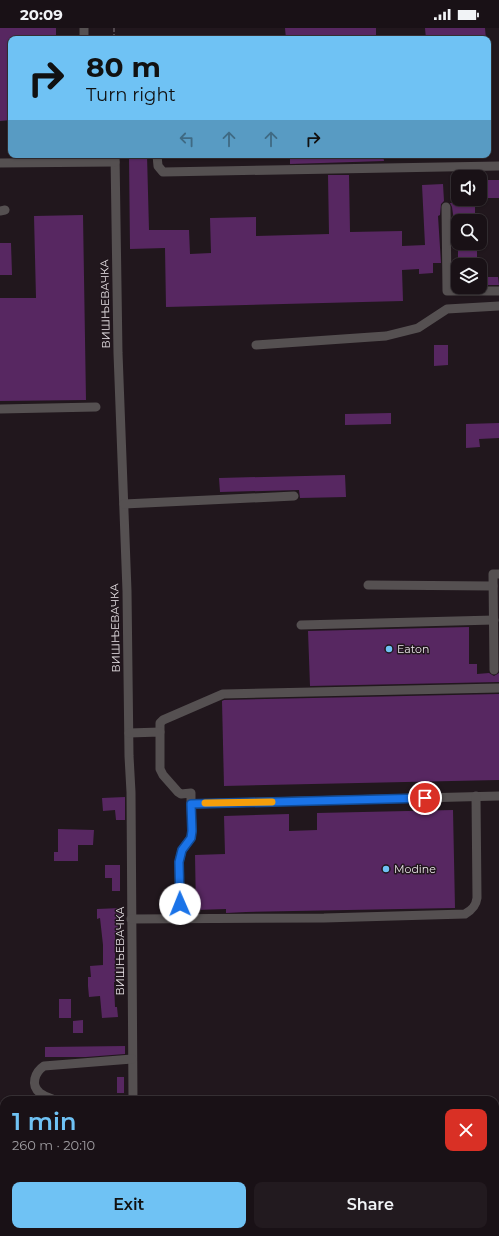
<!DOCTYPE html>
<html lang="en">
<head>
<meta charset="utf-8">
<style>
	body { margin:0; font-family:Montserrat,sans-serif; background:#221a1f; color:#f1f3f6; height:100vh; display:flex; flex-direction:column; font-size:15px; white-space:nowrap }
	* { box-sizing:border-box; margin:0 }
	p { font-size:13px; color:#9f9da1 }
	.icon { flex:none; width:22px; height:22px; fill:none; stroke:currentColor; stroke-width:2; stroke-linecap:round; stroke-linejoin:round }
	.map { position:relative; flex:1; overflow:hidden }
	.sheet { position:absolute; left:0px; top:1068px; width:499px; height:140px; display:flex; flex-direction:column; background:#191116; border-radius:12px 12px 0 0; box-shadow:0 1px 3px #0004,0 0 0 1px #373135 }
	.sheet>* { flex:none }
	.top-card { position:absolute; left:8px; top:8px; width:483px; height:122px; border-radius:8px; box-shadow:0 1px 3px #0004,0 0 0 1px #373135; background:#6fc2f4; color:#111; overflow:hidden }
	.tools { position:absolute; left:451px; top:142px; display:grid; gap:8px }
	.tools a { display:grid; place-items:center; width:36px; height:36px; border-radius:8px; background:#191116; box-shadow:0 1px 3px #0004,0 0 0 1px #373135; font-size:20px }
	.pin { position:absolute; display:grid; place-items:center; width:34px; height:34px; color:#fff; margin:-17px; border:2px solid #fff; border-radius:50%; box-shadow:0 1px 4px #0007 }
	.me { position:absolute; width:44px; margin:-22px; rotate:359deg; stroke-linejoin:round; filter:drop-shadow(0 0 3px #0008) }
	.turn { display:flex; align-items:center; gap:14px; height:84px; padding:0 12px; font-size:18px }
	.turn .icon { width:52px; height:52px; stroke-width:2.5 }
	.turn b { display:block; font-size:28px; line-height:34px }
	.lanes { display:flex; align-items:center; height:38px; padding:0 12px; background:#0003; justify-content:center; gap:20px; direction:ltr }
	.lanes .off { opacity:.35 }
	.round { display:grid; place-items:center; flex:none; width:42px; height:42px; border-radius:8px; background:#221a1f }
	.headline { display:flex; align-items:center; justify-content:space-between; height:68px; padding:0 12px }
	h1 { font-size:24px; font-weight:600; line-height:30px; color:#6fc2f4 }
	.button { display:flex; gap:8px; margin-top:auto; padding:8px 12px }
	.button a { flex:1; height:46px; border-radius:8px; background:#6fc2f4; color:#111; font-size:16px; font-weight:600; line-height:46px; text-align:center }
	.button a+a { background:#221a1f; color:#f1f3f6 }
	.status { display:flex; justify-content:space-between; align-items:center; height:28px; padding:0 20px; background:#191116; direction:ltr }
	.status svg { height:11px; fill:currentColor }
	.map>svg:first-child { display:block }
</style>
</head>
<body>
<div class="status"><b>20:09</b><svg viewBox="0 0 49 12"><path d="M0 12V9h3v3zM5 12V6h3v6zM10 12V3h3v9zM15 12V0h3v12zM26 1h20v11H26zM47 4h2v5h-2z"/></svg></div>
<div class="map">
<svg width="499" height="1208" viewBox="0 0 499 1208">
	<rect width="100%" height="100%" fill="#21171d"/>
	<g fill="#572761">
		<polygon points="0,0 56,0 56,11 11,11 11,92 0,93"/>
		<polygon points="285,0 376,0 376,11 286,11"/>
		<polygon points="425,0 485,0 486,11 426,11"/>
		<polygon points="129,127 147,127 149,202 189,202 190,226 211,225 210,190 256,189 256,208 329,206 328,147 349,147 350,204 402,203 402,218 425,217 422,157 443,156 444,173 441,176 440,187 438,188 441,235 433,235 433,245 419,246 419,241 402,242 403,273 166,279 165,220 130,221"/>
		<polygon points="290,127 383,127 384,133 290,136"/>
		<rect x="480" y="152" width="19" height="18"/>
		<polygon points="475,174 475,193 454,193 452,179 450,175"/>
		<polygon points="83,187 86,372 0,373 0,270 36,270 34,188"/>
		<polygon points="0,215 11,215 12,247 0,247"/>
		<polygon points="458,215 477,215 477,236 458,237"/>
		<polygon points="485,249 498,249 499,257 485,257"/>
		<polygon points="434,317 448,317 448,337 434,338"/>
		<polygon points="391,385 391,396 345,397 345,386"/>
		<polygon points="499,395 499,410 479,411 480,419 466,420 466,396"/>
		<polygon points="345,447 346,469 300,470 299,462 220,464 219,450"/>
		<polygon points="469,599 469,636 477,636 477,646 489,645 494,648 499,645 499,654 310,658 308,603"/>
		<polygon points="499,666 499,752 224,758 222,673 224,672"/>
		<polygon points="125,769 125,792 116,792 115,782 103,783 102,770"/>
		<polygon points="453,782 455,880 246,884 226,885 226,881 196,882 195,827 225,826 224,788 289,786 289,803 317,802 317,785"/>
		<polygon points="58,801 94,802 93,817 78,817 78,833 54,833 54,824 58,824"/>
		<polygon points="105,837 120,837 120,863 112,863 112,850 105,850"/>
		<polygon points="121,880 122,889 117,890 118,904 115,905 115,936 118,936 119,943 115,944 115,954 114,954 115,979 117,979 118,989 102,990 100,968 89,969 88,958 88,949 91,949 90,938 103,937 103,917 100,890 97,891 97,881"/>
		<rect x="59" y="971" width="12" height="19"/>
		<polygon points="83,992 83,1005 73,1005 73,993"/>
		<polygon points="125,1018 125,1026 86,1029 45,1029 45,1019"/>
		<rect x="117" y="1049" width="7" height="16"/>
	</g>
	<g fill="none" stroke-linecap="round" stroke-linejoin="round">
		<g stroke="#625a5f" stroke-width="1.5" stroke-dasharray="4 2" stroke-linecap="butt">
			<polyline points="114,0 114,11"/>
			<polyline points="495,1102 499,1101"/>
		</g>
		<g stroke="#555051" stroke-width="9">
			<polyline points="84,0 84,11"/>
			<polyline points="115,127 118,325 127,563 129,728 131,764 133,1072"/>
			<polyline points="157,127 158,138 163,144 499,138"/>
			<polyline points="0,135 115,134"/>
			<polyline points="446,179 447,263 499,263"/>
			<polyline points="0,183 5,182"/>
			<polyline points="256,317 386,308 418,300 447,281 499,278"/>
			<polyline points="0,381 96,379"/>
			<polyline points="124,476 294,468"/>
			<polyline points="368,557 493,558"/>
			<polyline points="301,597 494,592"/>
			<polyline points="494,642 493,546 499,546"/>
			<polyline points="160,704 160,695 163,692 223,666 499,660"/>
			<polyline points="129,705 160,704 160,741 163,747 178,764 181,766 191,765 191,776"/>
			<polyline points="180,890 179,834 182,822 191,810 192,803 191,776 499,768"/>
			<path d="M131,891L324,890L465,886C472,882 476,878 477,870L476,768"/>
			<path d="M55,1072C50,1070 44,1068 40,1065C30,1057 35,1044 44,1038L132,1031"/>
			<polyline points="495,1159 499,1159"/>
			<polyline points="5,1204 15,1208"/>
			<polyline points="133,1204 133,1208"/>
			<polyline points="341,1204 350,1208"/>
			<polyline points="384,1204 384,1208"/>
			<polyline points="280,1208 280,1204"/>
			<polyline points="357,1208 357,1204"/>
		</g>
		<g stroke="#918587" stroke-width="12">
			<polyline points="0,1092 4,1093"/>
			<polyline points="258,1204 267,1208"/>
		</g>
	</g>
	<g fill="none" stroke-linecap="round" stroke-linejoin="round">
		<defs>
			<polyline id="route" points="180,876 179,834 182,822 191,810 192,803 191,776 425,770"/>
		</defs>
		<use href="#route" stroke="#114b97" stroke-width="10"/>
		<use href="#route" stroke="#1a73e8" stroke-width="7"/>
		<polyline stroke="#f59e0b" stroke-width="7" points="205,775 272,774"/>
	</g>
	<g fill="#6fc2f4" stroke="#21171d" stroke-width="1.5">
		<circle cx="389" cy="621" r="4"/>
		<circle cx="386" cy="841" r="4"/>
	</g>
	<g text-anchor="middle" stroke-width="3" stroke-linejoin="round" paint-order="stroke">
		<g font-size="11" fill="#eae4e8" stroke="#21171d">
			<text transform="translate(105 276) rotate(-91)" y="4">ВИШЊЕВАЧКА</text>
			<text transform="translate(115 600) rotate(-91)" y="4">ВИШЊЕВАЧКА</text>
			<text transform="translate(120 923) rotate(-90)" y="4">ВИШЊЕВАЧКА</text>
		</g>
		<g font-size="11" fill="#eae4e8" stroke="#21171d" text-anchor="start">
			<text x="397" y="625">Eaton</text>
			<text x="394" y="845">Modine</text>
		</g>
	</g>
</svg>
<div class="tools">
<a><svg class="icon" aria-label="sound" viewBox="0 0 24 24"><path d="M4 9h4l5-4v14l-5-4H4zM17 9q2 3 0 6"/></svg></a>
<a><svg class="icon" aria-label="search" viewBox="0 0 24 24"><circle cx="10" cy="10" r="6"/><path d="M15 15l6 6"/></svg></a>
<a><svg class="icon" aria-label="layers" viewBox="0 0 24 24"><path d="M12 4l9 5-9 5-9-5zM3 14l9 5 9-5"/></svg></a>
</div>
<div class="pin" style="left:425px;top:770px;background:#d93025"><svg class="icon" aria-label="arrive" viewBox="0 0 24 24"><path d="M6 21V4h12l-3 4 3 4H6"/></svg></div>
<svg class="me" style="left:180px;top:876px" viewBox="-20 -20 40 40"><circle r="19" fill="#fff"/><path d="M0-13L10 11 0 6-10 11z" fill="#1a73e8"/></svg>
<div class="top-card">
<div class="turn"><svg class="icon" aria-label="right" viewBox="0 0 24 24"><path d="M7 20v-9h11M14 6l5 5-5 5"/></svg><div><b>80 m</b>Turn right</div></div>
<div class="lanes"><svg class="icon off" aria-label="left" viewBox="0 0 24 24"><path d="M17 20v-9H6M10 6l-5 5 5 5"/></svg><svg class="icon off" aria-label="ahead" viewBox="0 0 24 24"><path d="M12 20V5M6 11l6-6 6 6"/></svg><svg class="icon off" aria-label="ahead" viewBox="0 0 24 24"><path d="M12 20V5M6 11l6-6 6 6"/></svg><svg class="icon" aria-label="right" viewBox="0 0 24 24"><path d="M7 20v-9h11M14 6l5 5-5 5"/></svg></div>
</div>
<section class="sheet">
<div class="headline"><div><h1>1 min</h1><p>260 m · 20:10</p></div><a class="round" style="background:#d93025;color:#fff"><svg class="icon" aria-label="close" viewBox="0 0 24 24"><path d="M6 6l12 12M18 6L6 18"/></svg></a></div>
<div class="button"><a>Exit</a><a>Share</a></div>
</section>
</div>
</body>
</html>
